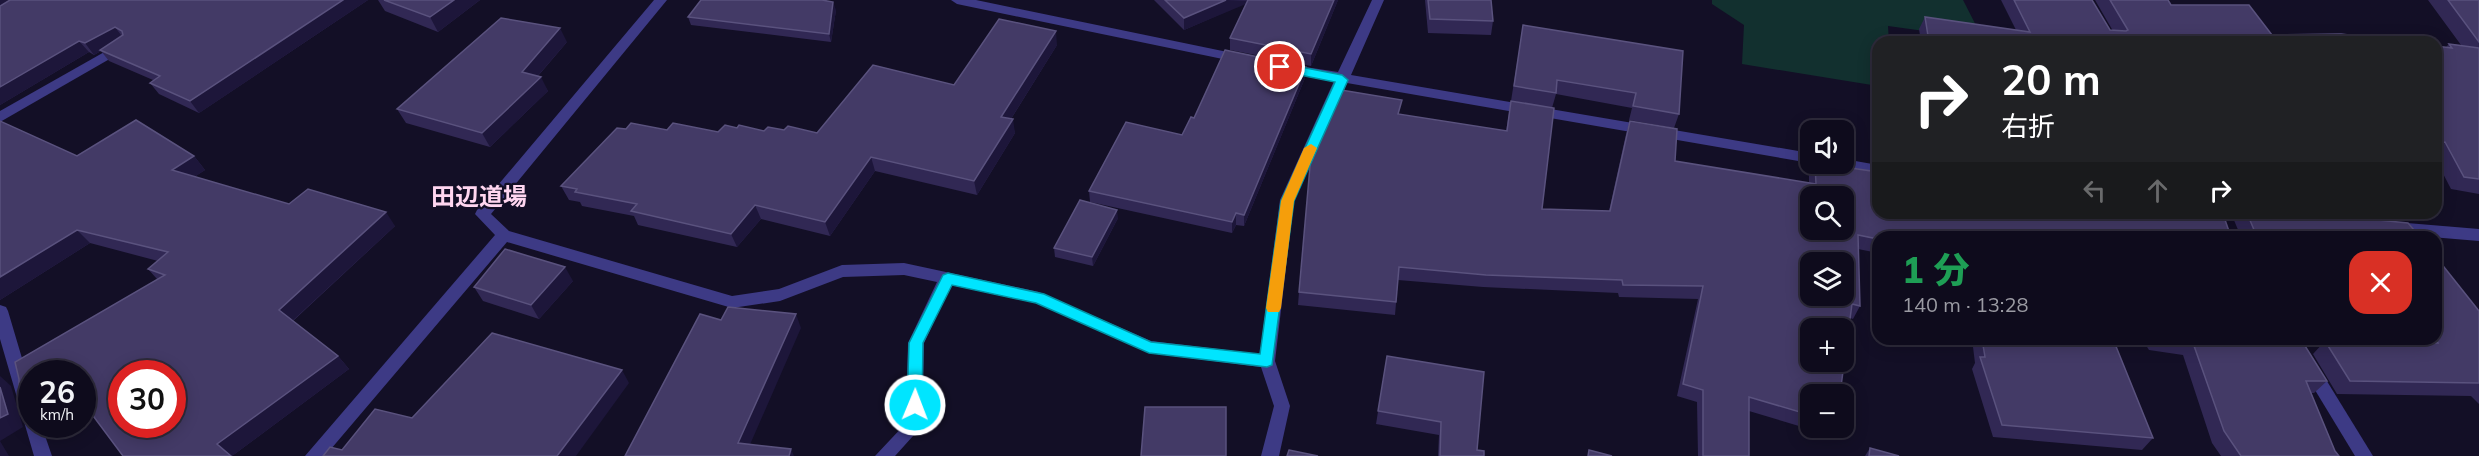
<!DOCTYPE html>
<html lang="ja">
<head>
<meta charset="utf-8">
<style>
	body { margin:0; font-family:Mulish,"Noto Sans JP",sans-serif; background:#1c1929; color:#f1f3f6; height:100vh; display:flex; flex-direction:column; font-size:22px; white-space:nowrap }
	* { box-sizing:border-box; margin:0 }
	p { font-size:20px; color:#9b9ba3 }
	.icon { flex:none; width:33px; height:33px; fill:none; stroke:currentColor; stroke-width:2; stroke-linecap:round; stroke-linejoin:round }
	.map { position:relative; flex:1; overflow:hidden }
	.details { position:absolute; left:1872px; top:231px; width:570px; height:114px; display:flex; flex-direction:column; background:#0e0b1c; border-radius:18px; box-shadow:0 3px 15px #0003,0 0 0 2px #2e2b3b }
	.details>* { flex:none }
	.guide { position:absolute; left:1872px; top:36px; width:570px; height:183px; border-radius:18px; box-shadow:0 3px 15px #0003,0 0 0 2px #2e2b3b; background:#202124; color:#fff; overflow:hidden }
	.fabs { position:absolute; left:1800px; top:120px; display:grid; gap:12px }
	.fabs a { display:grid; place-items:center; width:54px; height:54px; border-radius:12px; background:#0e0b1c; box-shadow:0 3px 15px #0003,0 0 0 2px #2e2b3b; font-size:30px }
	.speed { position:absolute; left:18px; top:360px; display:flex; gap:12px; font-size:30px; font-weight:700; text-align:center }
	.speed>* { display:grid; place-content:center; width:78px; height:78px; border-radius:50%; background:#0e0b1c; box-shadow:0 3px 15px #0003,0 0 0 2px #2e2b3b; line-height:1 }
	.speed small { font-size:15px; font-weight:400 }
	.speed .limit { border:9px solid #d22; background:#fff; color:#111 }
	.pin { position:absolute; display:grid; place-items:center; width:51px; height:51px; color:#fff; margin:-26px; border:3px solid #fff; border-radius:50%; box-shadow:0 2px 6px #0007 }
	.me { position:absolute; width:66px; margin:-33px; rotate:1deg; stroke-linejoin:round; filter:drop-shadow(0 0 4px #0008) }
	.turn { display:flex; align-items:center; gap:21px; height:126px; padding:0 30px; font-size:27px }
	.turn .icon { width:78px; height:78px; stroke-width:2.5 }
	.turn b { display:block; font-size:42px; line-height:51px }
	.lanes { display:flex; align-items:center; height:57px; padding:0 30px; background:#0003; justify-content:center; gap:30px; direction:ltr }
	.lanes .off { opacity:.35 }
	.round { display:grid; place-items:center; flex:none; width:63px; height:63px; border-radius:18px; background:#1c1929 }
	.head { display:flex; align-items:center; justify-content:space-between; height:102px; padding:0 30px }
	h1 { font-size:36px; font-weight:800; line-height:45px; color:#1e9e55 }
	.map>svg:first-child { display:block }
</style>
</head>
<body>
<div class="map">
<svg width="2479" height="456" viewBox="0 0 2479 456">
	<rect width="100%" height="100%" fill="#130f26"/>
	<polygon fill="#12302f" points="1712,0 1963,0 1983,39 1888,26 1889,42 1878,42 1878,86 1742,64 1744,25 1712,4"/>
	<g fill="none" stroke-linecap="round" stroke-linejoin="round">
		<g fill="#3d3a85" fill-rule="evenodd">
			<polygon points="654,0 667,0 491,214 509,231 732,296 779,289 842,265 904,263 1039,292 1151,341 1260,354 1280,200 1334,81 1286,72 1279,68 1286,64 1338,72 1372,0 1384,0 1351,75 1810,153 1810,163 1347,83 1294,200 1275,361 1290,406 1279,456 1261,456 1274,406 1261,367 1149,353 1036,303 951,285 924,343 922,426 895,456 875,456 906,423 908,343 937,282 904,275 843,277 780,301 732,308 507,242 325,456 305,456 495,235 475,214 477,210"/>
			<polygon points="951,0 976,0 1242,55 1249,59 1242,63 957,4"/>
			<polygon points="122,42 129,46 127,49 0,122 0,111"/>
			<polygon points="1844,159 1878,165 1878,175 1836,168 1834,164 1844,164"/>
			<polygon points="2395,222 2479,229 2479,241 2395,234 2390,232 2388,228 2390,224"/>
			<polygon points="0,305 6,307 8,311 32,392 32,424 41,424 52,456 34,456 0,339"/>
			<polygon points="2284,339 2301,339 2373,456 2355,456"/>
		</g>
	</g>
	<g fill="#312854">
		<polygon points="0,0 368,0 199,113 159,94 150,83 153,80 109,61 101,51 94,55 89,52 0,105"/>
		<polygon points="378,0 480,0 438,32 385,11"/>
		<polygon points="1154,0 1338,0 1311,66 1230,50 1230,38 1246,3 1184,30"/>
		<polygon points="1425,0 1491,0 1493,21 1491,35 1428,33"/>
		<polygon points="2001,0 2092,0 2110,30 2113,31 2095,0 2168,0 2171,5 2272,35 2406,42 1921,42 1919,29 1925,17 2016,30"/>
		<polygon points="2428,0 2479,0 2479,194 2451,189 2436,160 2436,46 2446,47 2449,44 2461,45"/>
		<polygon points="836,10 831,42 691,25 688,17"/>
		<polygon points="1523,25 1679,114 1674,128 1629,120 1632,108 1556,94 1552,108 1511,101"/>
		<polygon points="567,42 538,76 548,91 490,147 406,123 397,109"/>
		<polygon points="1057,45 1011,119 1015,133 977,195 875,171 830,236 761,219 737,247 638,225 634,216 582,206 580,202 569,200 561,186 626,129 718,132 737,128 764,131 784,130 817,133 954,85"/>
		<polygon points="1305,78 1244,226 1236,225 1232,233 1090,202 1089,191 1182,135 1194,118"/>
		<polygon points="1511,101 1542,209 1609,211 1626,134 1630,121 1675,161 1809,183 1809,175 1814,164 1823,164 1878,237 1878,253 1858,249 1860,306 1853,319 1850,318 1810,394 1810,428 1834,428 1829,435 1749,411 1749,456 1698,456 1697,402 1677,396 1698,299 1619,297 1618,293 1483,287 1398,280 1395,315 1298,305 1299,292 1506,131"/>
		<polygon points="0,121 77,156 194,156 205,170 194,177 289,204 395,226 293,321 338,356 349,369 232,456 123,456 157,279 148,269 158,261 90,243 0,300"/>
		<polygon points="2231,213 2308,213 2420,237 2241,237"/>
		<polygon points="2326,213 2387,213 2383,218"/>
		<polygon points="1118,218 1093,266 1055,257 1054,248"/>
		<polygon points="573,281 539,319 483,301 474,287"/>
		<polygon points="2479,311 2479,404 2471,396 2337,394 2313,354 2325,341 2419,343 2417,339 2436,339"/>
		<polygon points="1972,339 2113,339 2153,438 2142,450 1993,437 1972,369 1975,363"/>
		<polygon points="2142,339 2277,339 2278,341 2327,381 2314,393 2311,393 2335,451 2339,456 2221,456 2212,443 2183,355 2149,350"/>
		<polygon points="1387,356 1477,450 1484,456 1438,456 1439,435 1376,424"/>
		<polygon points="1870,448 1899,456 1865,456"/>
	</g>
	<g fill="#1d163a">
		<polygon points="0,0 17,0 0,9"/>
		<polygon points="343,0 368,0 199,113 190,101"/>
		<polygon points="454,0 480,0 438,32 430,17"/>
		<polygon points="1226,0 1253,1 1184,30 1184,18"/>
		<polygon points="1334,0 1338,0 1311,66 1311,54"/>
		<polygon points="833,2 836,10 831,42 829,34"/>
		<polygon points="115,27 124,39 100,50 101,51 94,55 85,43"/>
		<polygon points="560,28 567,42 529,86 522,72"/>
		<polygon points="1056,31 1057,45 1004,130 1001,117"/>
		<polygon points="79,41 89,52 0,105 0,87"/>
		<polygon points="1306,67 1305,78 1244,226 1244,215"/>
		<polygon points="541,77 548,91 490,147 482,133"/>
		<polygon points="1013,119 1015,133 977,195 974,181"/>
		<polygon points="2445,142 2436,152 2436,144"/>
		<polygon points="194,156 205,170 184,184 172,170"/>
		<polygon points="871,157 875,171 830,236 825,222"/>
		<polygon points="755,205 761,219 737,247 731,234"/>
		<polygon points="1117,210 1118,218 1093,266 1092,257"/>
		<polygon points="386,212 395,226 290,323 279,310"/>
		<polygon points="1236,213 1236,225 1232,233 1232,222"/>
		<polygon points="77,230 90,243 0,300 0,277"/>
		<polygon points="565,267 573,281 539,319 531,305"/>
		<polygon points="796,314 801,328 745,456 738,443"/>
		<polygon points="338,356 349,369 232,456 229,456 217,444"/>
		<polygon points="622,370 629,383 576,456 557,456"/>
		<polygon points="0,376 11,386 23,427 0,441"/>
		<polygon points="32,400 32,418 19,407"/>
		<polygon points="0,441 9,456 0,456"/>
		<polygon points="791,449 794,456 789,456"/>
	</g>
	<g fill="#433a66" stroke="#5a527e" stroke-width="1.5" fill-rule="evenodd">
		<polygon points="10,0 343,0 190,101 150,83 160,76 100,50 123,35 122,31 115,27 85,43 79,41 0,87 0,6"/>
		<polygon points="384,0 454,0 430,17"/>
		<polygon points="701,0 822,0 833,2 829,34 688,17"/>
		<polygon points="1165,0 1226,0 1184,18"/>
		<polygon points="1248,0 1334,0 1311,54 1230,38"/>
		<polygon points="1428,0 1491,0 1493,21 1430,19"/>
		<polygon points="2014,0 2092,0 2110,30 2126,31 2128,30 2110,0 2168,0 2171,5 2249,5 2272,35 2341,34 2406,42 1929,42 1925,17 2030,32"/>
		<polygon points="2448,0 2479,0 2479,42"/>
		<polygon points="501,18 560,28 522,72 541,77 482,133 397,109"/>
		<polygon points="999,19 1056,31 1001,117 1013,119 974,181 871,157 825,222 755,205 731,234 631,211 637,204 575,192 577,189 561,186 617,128 626,129 631,123 667,130 673,123 718,132 725,125 737,128 739,125 764,131 768,127 784,130 788,126 817,133 873,65 954,85"/>
		<polygon points="1523,25 1683,51 1679,114 1633,106 1636,93 1557,80 1556,93 1514,86"/>
		<polygon points="2449,44 2479,48 2479,179 2464,177 2445,142 2436,144 2436,46 2452,48"/>
		<polygon points="1225,50 1306,67 1244,215 1236,213 1232,222 1089,191 1126,122 1182,135 1191,117 1194,118"/>
		<path d="M1341,90L1402,100L1398,114L1507,131L1511,101L1554,108L1542,209L1610,211L1630,121L1677,129L1675,161L1816,184L1815,164H1823L1878,172V213H2214L2223,214L2231,237H1878V239L1858,235L1860,306L1852,304L1840,394H1810V415L1749,397V456H1703V390L1683,384L1703,286L1623,285L1622,280L1486,275L1399,267L1396,302L1299,292L1311,155ZM1810,196H1844V230H1810ZM1810,262H1844V296H1810ZM1810,328H1844V362H1810Z"/>
		<path d="M136,120L194,156L172,170L289,204L308,189L386,212L279,310L338,356L217,444L231,456H123L82,401V374H32V400L19,407V379L15,362L165,275L148,269L168,252L77,230L0,277V121L77,156ZM122,374H172V424H122Z"/>
		<polygon points="1080,200 1117,210 1092,257 1054,248"/>
		<polygon points="2247,213 2308,213 2408,223 2420,237 2257,237"/>
		<polygon points="505,249 565,267 531,305 474,287"/>
		<polygon points="2436,257 2479,311 2479,383 2350,381 2325,341 2438,343 2436,338"/>
		<polygon points="728,307 796,314 738,443 791,449 789,456 625,456 700,314 721,320"/>
		<polygon points="492,333 622,370 557,456 323,456 330,447 342,450 375,409 412,418"/>
		<polygon points="1982,339 2113,339 2153,438 2002,425 1980,357 1985,357"/>
		<polygon points="2168,339 2277,339 2278,341 2302,341 2327,381 2306,381 2335,451 2339,456 2241,456 2224,431 2193,343"/>
		<polygon points="1387,356 1484,372 1477,450 1484,451 1484,456 1440,456 1441,422 1378,411"/>
		<polygon points="0,387 8,414 0,418"/>
		<polygon points="1145,407 1226,407 1226,456 1141,456"/>
		<polygon points="1870,448 1899,456 1869,456"/>
		<polygon points="1289,450 1318,456 1287,456"/>
		<polygon points="1589,450 1612,456 1588,456"/>
	</g>
	<polygon fill="#00e5ff" stroke="#0095a6" stroke-width="1.5" points="1280,63 1342,75 1348,80 1294,201 1272,365 1267,367 1149,353 1036,303 952,285 923,343 922,405 920,410 915,412 909,410 907,405 909,343 943,275 948,273 1044,294 1151,342 1260,354 1281,201 1335,82 1275,70 1274,67"/>
	<polygon fill="#f59e0b" points="1311,144 1317,148 1294,201 1281,308 1279,312 1268,312 1266,308 1281,201 1304,148"/>
	<g text-anchor="middle" stroke-width="4.5" stroke-linejoin="round" paint-order="stroke">
		<g font-size="24" font-weight="bold" fill="#ffd6f0" stroke="#130f26">
			<text x="479" y="205">田辺道場</text>
		</g>
	</g>
</svg>
<div class="fabs">
<a><svg class="icon" aria-label="sound" viewBox="0 0 24 24"><path d="M4 9h4l5-4v14l-5-4H4zM17 9q2 3 0 6"/></svg></a>
<a><svg class="icon" aria-label="search" viewBox="0 0 24 24"><circle cx="10" cy="10" r="6"/><path d="M15 15l6 6"/></svg></a>
<a><svg class="icon" aria-label="layers" viewBox="0 0 24 24"><path d="M12 4l9 5-9 5-9-5zM3 14l9 5 9-5"/></svg></a>
<a>+</a>
<a>−</a>
</div>
<div class="speed"><div>26<small>km/h</small></div><div class="limit">30</div></div>
<div class="pin" style="left:1280px;top:67px;background:#d93025"><svg class="icon" aria-label="arrive" viewBox="0 0 24 24"><path d="M6 21V4h12l-3 4 3 4H6"/></svg></div>
<svg class="me" style="left:915px;top:405px" viewBox="-20 -20 40 40"><circle r="17" fill="#00e5ff" stroke="#fff" stroke-width="3"/><path d="M0-11L8 9 0 5-8 9z" fill="#fff"/></svg>
<div class="guide">
<div class="turn"><svg class="icon" aria-label="right" viewBox="0 0 24 24"><path d="M7 20v-9h11M14 6l5 5-5 5"/></svg><div><b>20 m</b>右折</div></div>
<div class="lanes"><svg class="icon off" aria-label="left" viewBox="0 0 24 24"><path d="M17 20v-9H6M10 6l-5 5 5 5"/></svg><svg class="icon off" aria-label="ahead" viewBox="0 0 24 24"><path d="M12 20V5M6 11l6-6 6 6"/></svg><svg class="icon" aria-label="right" viewBox="0 0 24 24"><path d="M7 20v-9h11M14 6l5 5-5 5"/></svg></div>
</div>
<section class="details">
<div class="head"><div><h1>1 分</h1><p>140 m · 13:28</p></div><a class="round" style="background:#d93025;color:#fff"><svg class="icon" aria-label="close" viewBox="0 0 24 24"><path d="M6 6l12 12M18 6L6 18"/></svg></a></div>
</section>
</div>
</body>
</html>
